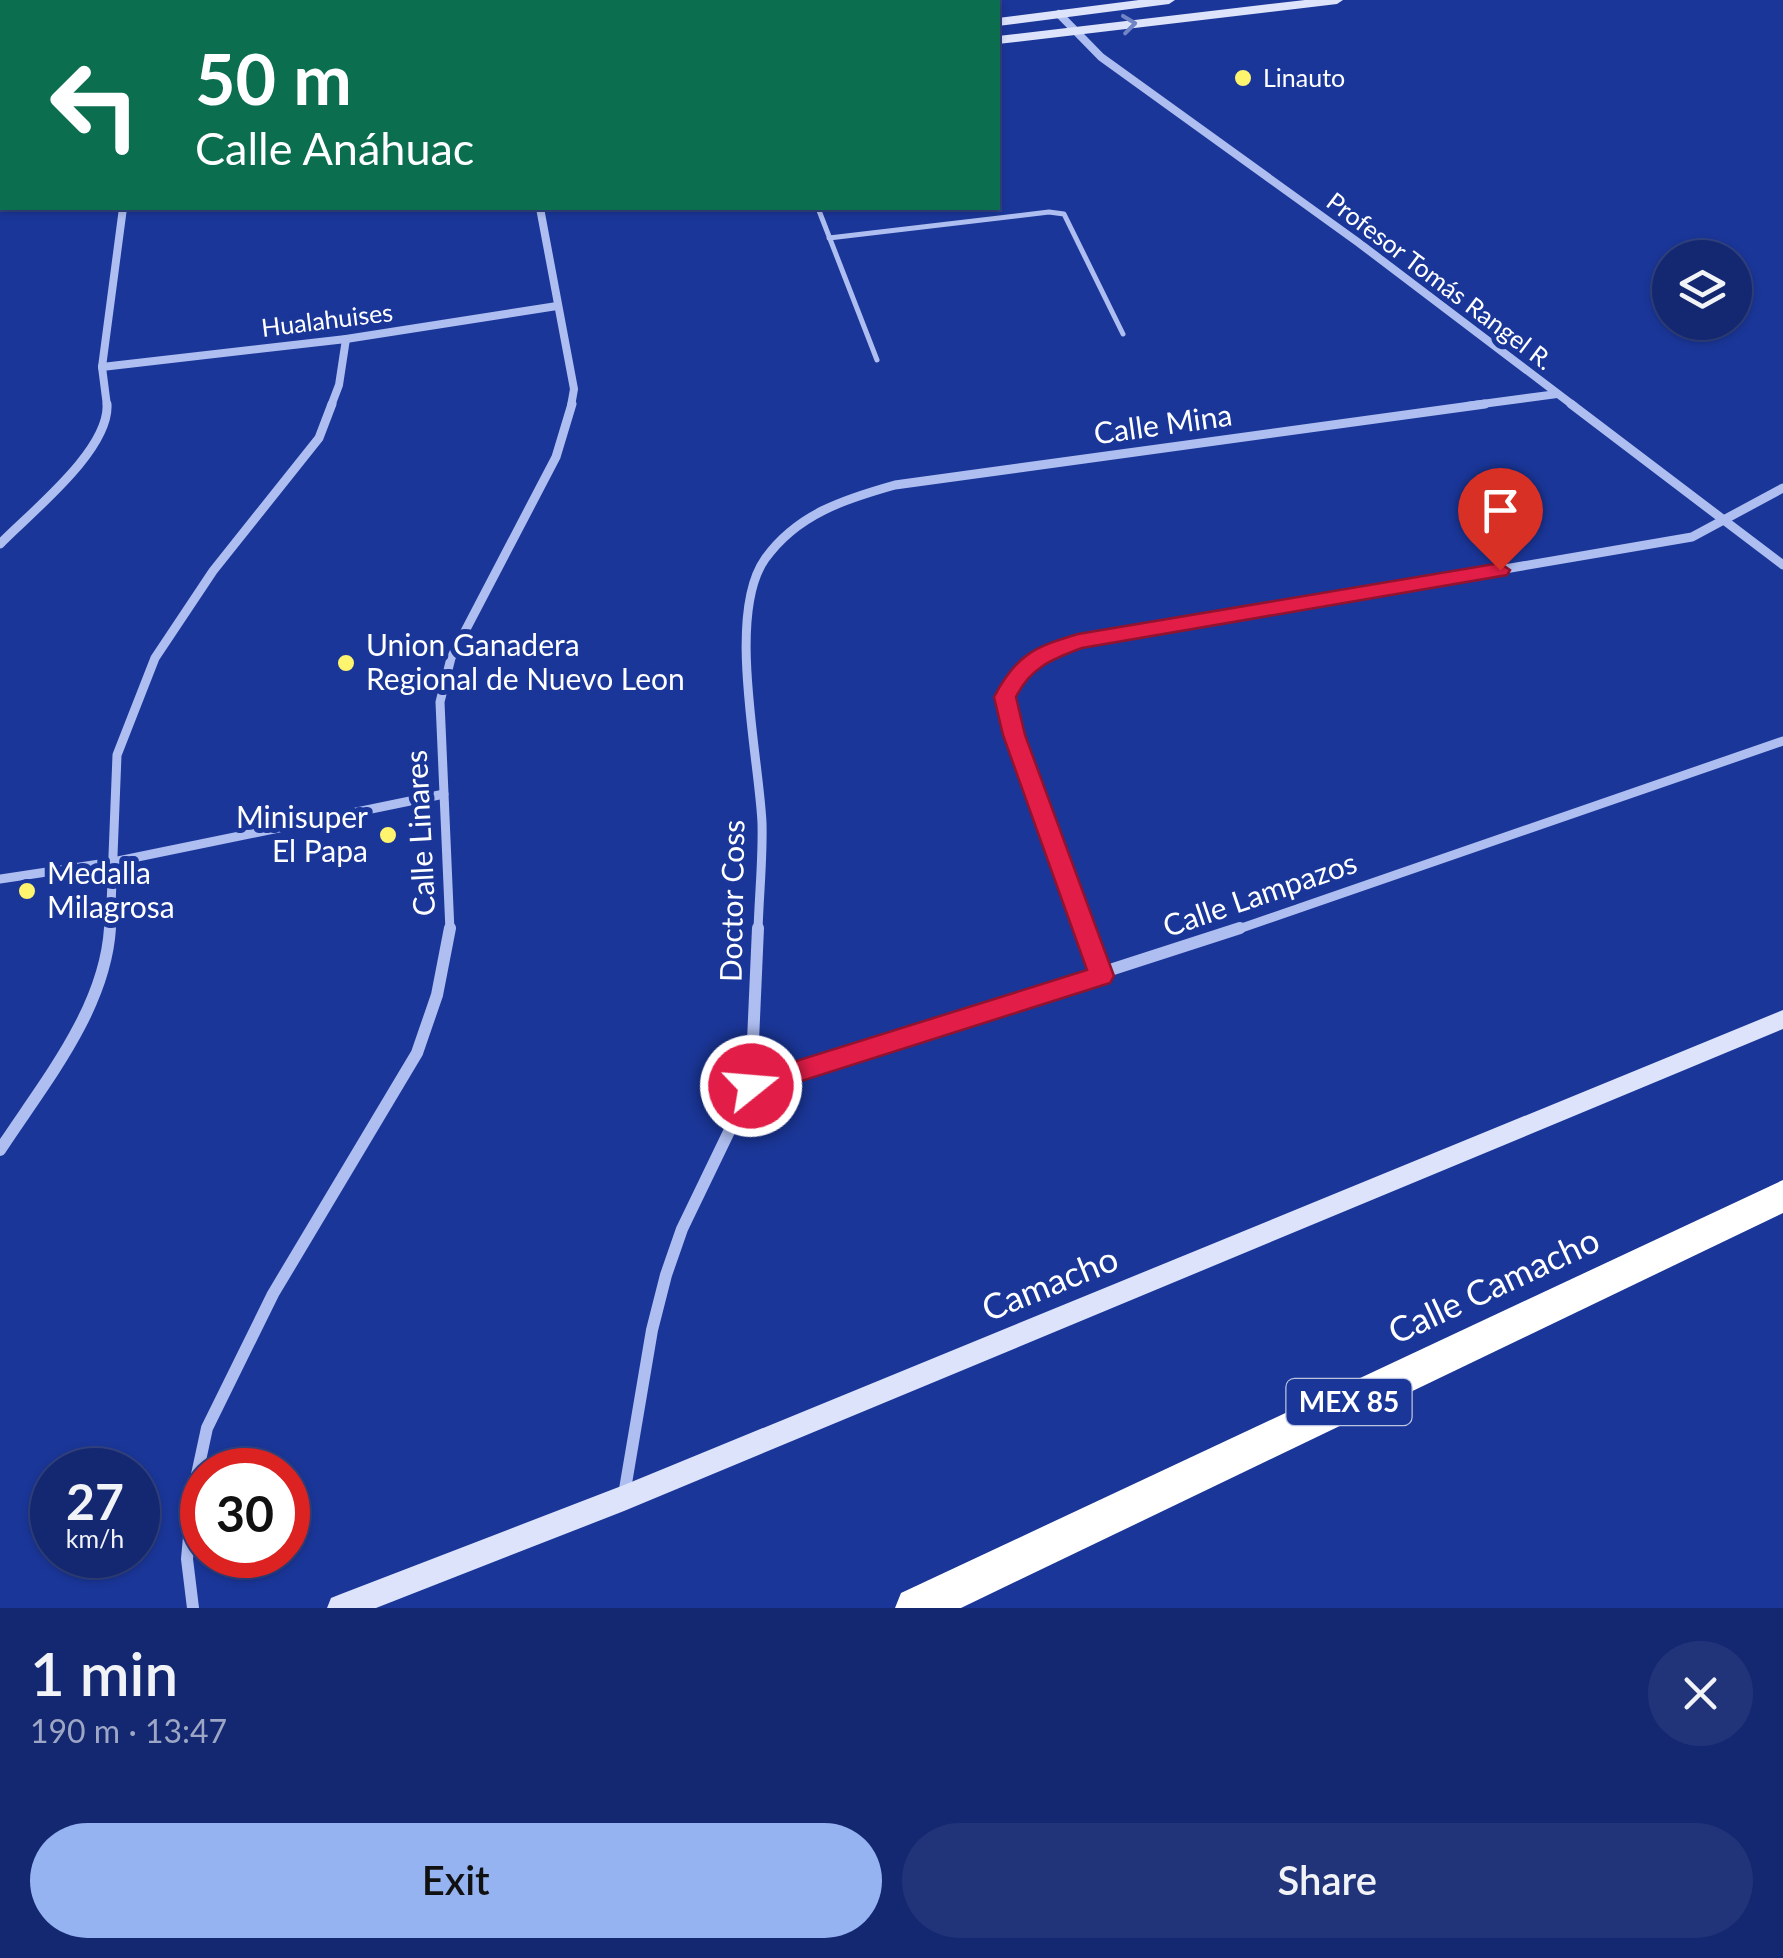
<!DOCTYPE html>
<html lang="en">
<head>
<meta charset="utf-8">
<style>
	body { margin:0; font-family:Lato,sans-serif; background:#21347a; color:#f1f3f6; height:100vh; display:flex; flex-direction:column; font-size:38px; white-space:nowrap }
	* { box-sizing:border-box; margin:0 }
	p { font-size:32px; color:#9da6c4 }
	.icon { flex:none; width:55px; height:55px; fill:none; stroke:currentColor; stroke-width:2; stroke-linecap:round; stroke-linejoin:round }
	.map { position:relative; height:1608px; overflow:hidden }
	.details { display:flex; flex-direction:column; background:#142872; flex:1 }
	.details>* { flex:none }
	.banner { position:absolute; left:0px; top:0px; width:1000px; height:210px; box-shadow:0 2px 8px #0004,0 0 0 2px #334484; background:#0b6e4f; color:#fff; overflow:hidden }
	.controls { position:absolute; left:1652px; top:240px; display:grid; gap:20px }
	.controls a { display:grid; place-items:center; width:100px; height:100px; border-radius:50%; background:#142872; box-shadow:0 2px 8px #0004,0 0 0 2px #334484; font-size:50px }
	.speed { position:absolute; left:30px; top:1448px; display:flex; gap:20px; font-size:50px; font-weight:700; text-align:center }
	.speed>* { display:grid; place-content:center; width:130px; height:130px; border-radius:50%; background:#142872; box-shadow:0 2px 8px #0004,0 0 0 2px #334484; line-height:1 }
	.speed small { font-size:25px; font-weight:400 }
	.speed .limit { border:15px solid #d22; background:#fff; color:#111 }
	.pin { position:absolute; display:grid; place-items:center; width:85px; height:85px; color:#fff; margin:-102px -42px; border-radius:50% 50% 50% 0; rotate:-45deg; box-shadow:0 0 10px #0007 }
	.pin .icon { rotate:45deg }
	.me { position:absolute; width:110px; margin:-55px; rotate:73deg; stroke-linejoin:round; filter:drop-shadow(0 0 8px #0008) }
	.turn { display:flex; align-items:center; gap:35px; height:210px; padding:0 30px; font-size:45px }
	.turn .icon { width:130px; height:130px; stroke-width:2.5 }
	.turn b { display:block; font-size:70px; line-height:85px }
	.round { display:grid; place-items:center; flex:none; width:105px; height:105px; border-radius:52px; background:#21347a }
	.head { display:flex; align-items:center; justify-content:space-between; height:170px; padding:0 30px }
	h1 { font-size:60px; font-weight:600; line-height:75px }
	.cta { display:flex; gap:20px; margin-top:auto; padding:20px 30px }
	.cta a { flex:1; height:115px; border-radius:60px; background:#95b2f1; color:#111; font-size:40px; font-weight:600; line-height:115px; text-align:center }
	.cta a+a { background:#21347a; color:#f1f3f6 }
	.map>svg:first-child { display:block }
</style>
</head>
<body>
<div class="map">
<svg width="1783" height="1608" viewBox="0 0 1783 1608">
	<rect width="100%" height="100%" fill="#1a3698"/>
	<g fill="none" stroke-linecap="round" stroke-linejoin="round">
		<g stroke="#aebef0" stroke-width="5">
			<polyline points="818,208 877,360"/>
			<polyline points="829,238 1049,212 1064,214 1123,334"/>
		</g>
		<g stroke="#aebef0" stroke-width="8">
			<polyline points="1059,14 1101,57 1359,243 1574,406"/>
			<polyline points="540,208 574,389 571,406"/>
			<polyline points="102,367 346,339 557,306"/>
			<polyline points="107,406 102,367 123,208"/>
			<polyline points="331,406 339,385 346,339"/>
			<polyline points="1467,406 1557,394"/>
		</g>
		<g stroke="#aebef0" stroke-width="9">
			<polyline points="1571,404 1783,565"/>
			<path d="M0,544C31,512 110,450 107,404"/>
			<polyline points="0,879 113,862 444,794"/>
			<polyline points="110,931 117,755 155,658 213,571 319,438 332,404"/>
			<polyline points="450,931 440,702 451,658 556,457 572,404"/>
			<path d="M758,931C759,895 763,859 762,823C759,756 726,614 765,559C797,514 845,499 895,485L1485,404"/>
			<path d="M1085,931L1014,735L1005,697C1023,665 1046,654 1079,642L1692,537L1783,488"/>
			<polyline points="1233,931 1783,741"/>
		</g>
		<g stroke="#aebef0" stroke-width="12">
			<polyline points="1084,928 1101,976"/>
			<polyline points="751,1086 1240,928"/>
			<path d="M0,1150C43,1084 105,1010 110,928"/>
			<polyline points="624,1495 652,1330 666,1275 682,1229 751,1086 758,928"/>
			<polyline points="193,1608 187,1559 193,1493 207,1428 273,1294 417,1053 437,995 450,928"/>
		</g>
		<g fill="#dce3fb" fill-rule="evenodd">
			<polygon points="1139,0 1175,0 1169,4 998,26 998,18"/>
			<polygon points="1305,0 1343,0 1337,4 998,44 998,36"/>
			<rect x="0" y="138" width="2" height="8"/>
			<rect x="0" y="155" width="2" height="8"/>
			<polygon points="1783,1010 1783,1029 624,1511 376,1608 327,1608 331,1598 341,1594 624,1485"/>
		</g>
		<polygon fill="#fff" fill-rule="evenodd" points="1783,1180 1783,1213 961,1608 895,1608 901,1593"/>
	</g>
	<defs><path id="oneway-chevron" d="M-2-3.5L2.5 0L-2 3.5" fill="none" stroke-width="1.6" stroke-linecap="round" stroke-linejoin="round" transform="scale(2.5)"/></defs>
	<use stroke="#7184c5" href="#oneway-chevron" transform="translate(1129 24) rotate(-7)"/>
	<path fill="#e11d48" stroke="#92132f" stroke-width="2.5" d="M1500,563L1510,570L1507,575L1082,648C1052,659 1030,668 1016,697L1025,735L1114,976L1110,983L751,1097L742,1094L738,1086L742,1078L1087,970L1003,735L994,697C1016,655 1034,647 1078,634Z"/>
	<g fill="#fff46d" stroke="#1a3698" stroke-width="4">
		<circle cx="1243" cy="78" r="10"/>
		<circle cx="346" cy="663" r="10"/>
		<circle cx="388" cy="835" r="10"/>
		<circle cx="27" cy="891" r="10"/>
	</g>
	<g text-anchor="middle" stroke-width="10" stroke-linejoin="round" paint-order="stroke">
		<g font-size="25" fill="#fff" stroke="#1a3698" text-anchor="start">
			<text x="1263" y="87">Linauto</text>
		</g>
		<g font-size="25" fill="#fff" stroke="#1a3698">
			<text transform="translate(1440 281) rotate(37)" y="9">Profesor Tomás Rangel R.</text>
			<text transform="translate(327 320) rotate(-7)" y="9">Hualahuises</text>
		</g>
		<rect fill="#1a3698" stroke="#bac3e0" stroke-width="2.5" x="1286.5" y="1379" width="125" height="46" rx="8"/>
		<g font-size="28" font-weight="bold" fill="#fff">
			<text x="1349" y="1412">MEX 85</text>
		</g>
		<g font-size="30" fill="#fff" stroke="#1a3698">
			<text transform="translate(1163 425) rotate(-8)" y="10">Calle Mina</text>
			<text transform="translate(421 833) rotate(-93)" y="10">Calle Linares</text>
			<text transform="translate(1260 895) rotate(-19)" y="10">Calle Lampazos</text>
			<text transform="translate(733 901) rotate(-89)" y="10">Doctor Coss</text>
		</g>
		<g font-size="30" fill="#fff" stroke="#1a3698" text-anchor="start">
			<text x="366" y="656">Union Ganadera<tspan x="366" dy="34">Regional de Nuevo Leon</tspan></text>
			<text x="368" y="828" text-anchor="end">Minisuper<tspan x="368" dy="34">El Papa</tspan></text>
			<text x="47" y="884">Medalla<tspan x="47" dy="34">Milagrosa</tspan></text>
		</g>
		<g font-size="35" fill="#fff" stroke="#1a3698">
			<text transform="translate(1050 1284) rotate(-22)" y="12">Camacho</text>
			<text transform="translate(1494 1286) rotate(-25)" y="12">Calle Camacho</text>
		</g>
	</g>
</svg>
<div class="controls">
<a><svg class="icon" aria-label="layers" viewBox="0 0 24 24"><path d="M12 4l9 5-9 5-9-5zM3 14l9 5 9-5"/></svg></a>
</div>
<div class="speed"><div>27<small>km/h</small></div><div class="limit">30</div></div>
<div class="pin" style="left:1500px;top:570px;background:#d93025"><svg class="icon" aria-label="arrive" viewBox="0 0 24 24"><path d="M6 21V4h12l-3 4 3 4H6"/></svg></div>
<svg class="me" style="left:751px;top:1086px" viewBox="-20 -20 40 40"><circle r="17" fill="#e11d48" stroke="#fff" stroke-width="3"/><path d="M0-11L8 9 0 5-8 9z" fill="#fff"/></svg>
<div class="banner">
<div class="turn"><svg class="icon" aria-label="left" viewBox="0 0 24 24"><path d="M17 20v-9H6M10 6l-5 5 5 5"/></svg><div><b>50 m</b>Calle Anáhuac</div></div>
</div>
</div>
<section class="details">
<div class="head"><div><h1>1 min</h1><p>190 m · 13:47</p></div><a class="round"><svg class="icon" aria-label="close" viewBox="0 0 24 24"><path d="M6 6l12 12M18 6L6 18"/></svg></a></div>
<div class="cta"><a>Exit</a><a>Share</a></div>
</section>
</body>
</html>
